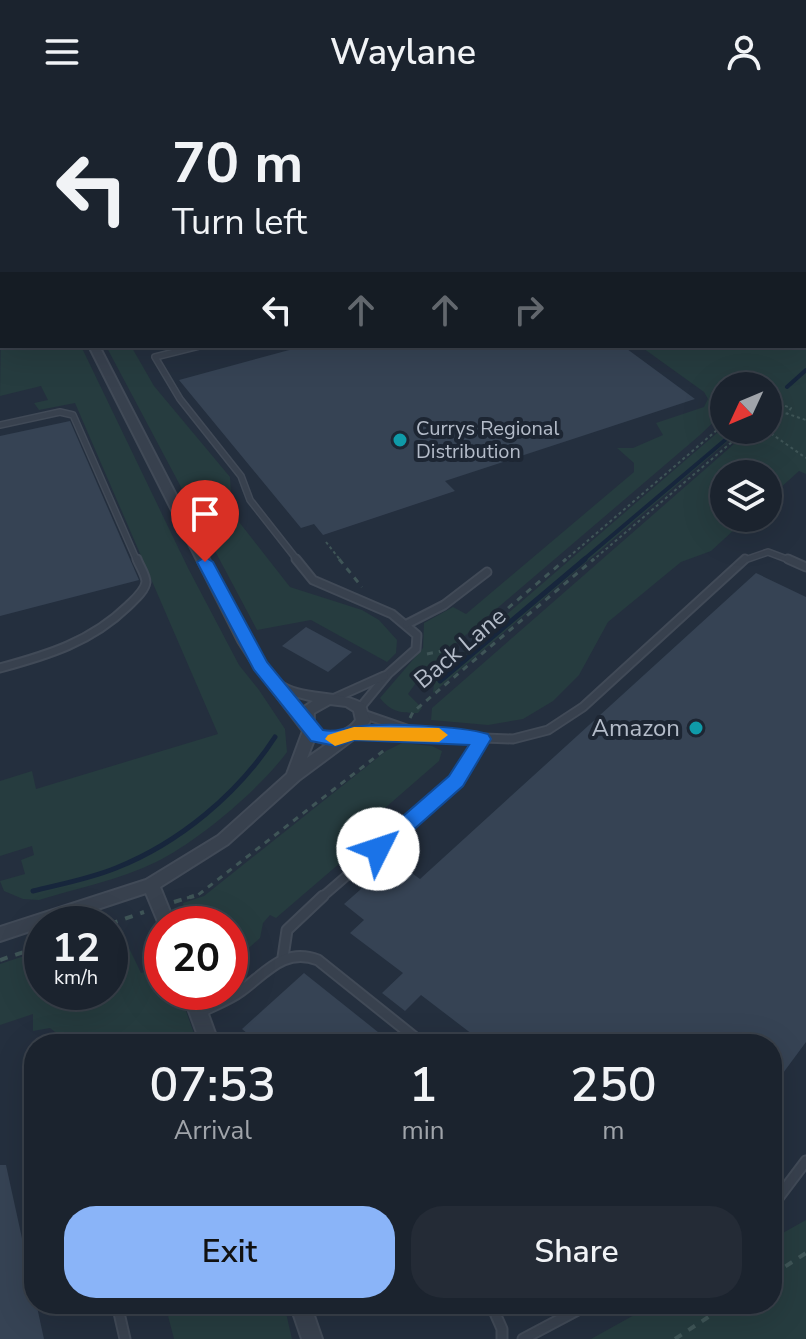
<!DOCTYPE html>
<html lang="en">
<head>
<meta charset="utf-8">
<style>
	body { margin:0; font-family:"Nunito Sans",sans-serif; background:#242b36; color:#f1f3f6; height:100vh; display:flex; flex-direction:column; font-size:30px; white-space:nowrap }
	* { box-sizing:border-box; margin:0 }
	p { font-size:26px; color:#a0a4aa }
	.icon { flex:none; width:44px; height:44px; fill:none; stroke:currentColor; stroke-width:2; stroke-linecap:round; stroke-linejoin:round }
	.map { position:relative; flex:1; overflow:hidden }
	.drawer { position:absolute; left:24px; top:930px; width:758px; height:280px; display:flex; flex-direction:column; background:#1b232e; border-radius:32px; box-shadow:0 8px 32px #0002,0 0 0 2px #39404a }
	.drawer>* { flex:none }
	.guide { position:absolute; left:0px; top:0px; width:806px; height:244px; box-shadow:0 8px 32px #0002,0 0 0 2px #39404a; background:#1b232e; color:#f1f3f6; overflow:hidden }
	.needle { width:52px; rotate:226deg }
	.controls { position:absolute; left:710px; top:268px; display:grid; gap:16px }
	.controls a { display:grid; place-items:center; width:72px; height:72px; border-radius:50%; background:#1b232e; box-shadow:0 8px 32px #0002,0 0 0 2px #39404a; font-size:40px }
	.speed { position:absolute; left:24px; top:802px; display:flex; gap:16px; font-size:40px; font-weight:700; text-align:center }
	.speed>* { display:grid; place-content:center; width:104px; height:104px; border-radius:50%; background:#1b232e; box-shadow:0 8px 32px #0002,0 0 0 2px #39404a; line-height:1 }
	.speed small { font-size:20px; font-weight:400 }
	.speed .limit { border:12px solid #d22; background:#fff; color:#111 }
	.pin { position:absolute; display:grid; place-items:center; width:68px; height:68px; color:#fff; margin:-82px -34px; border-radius:50% 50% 50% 0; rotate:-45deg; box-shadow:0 0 8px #0007 }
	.pin .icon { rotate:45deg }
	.me { position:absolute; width:88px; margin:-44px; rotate:49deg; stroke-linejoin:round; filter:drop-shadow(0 0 6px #0008) }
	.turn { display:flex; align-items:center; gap:28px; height:168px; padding:0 40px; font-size:36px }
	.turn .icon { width:104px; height:104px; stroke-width:2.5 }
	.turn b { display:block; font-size:56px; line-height:68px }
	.lanes { display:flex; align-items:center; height:76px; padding:0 40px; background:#0003; justify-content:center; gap:40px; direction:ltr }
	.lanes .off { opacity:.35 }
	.eta { display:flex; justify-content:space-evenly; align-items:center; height:136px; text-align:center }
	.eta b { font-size:48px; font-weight:600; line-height:56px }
	.cta { display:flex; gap:16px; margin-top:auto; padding:16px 40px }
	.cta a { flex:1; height:92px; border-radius:32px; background:#8ab4f8; color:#111; font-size:32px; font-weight:600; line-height:92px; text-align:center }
	.cta a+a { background:#242b36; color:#f1f3f6 }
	header { display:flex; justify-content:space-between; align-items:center; height:104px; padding:0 40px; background:#1b232e; font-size:36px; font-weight:600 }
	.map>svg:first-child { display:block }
</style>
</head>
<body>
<header><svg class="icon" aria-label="menu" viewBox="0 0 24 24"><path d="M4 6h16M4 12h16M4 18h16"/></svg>Waylane<svg class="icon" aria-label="person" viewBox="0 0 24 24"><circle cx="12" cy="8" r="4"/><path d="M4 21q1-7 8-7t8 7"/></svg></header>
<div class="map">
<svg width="806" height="1235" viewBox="0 0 806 1235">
	<rect width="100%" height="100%" fill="#242f3e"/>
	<g fill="#263c3f">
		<path d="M529,0H806V370L799,367L768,395V370H724V414H747L711,447L681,458L608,518L579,571L553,597L523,615L488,621L431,616L432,604L750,326H768V282H724V308L700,331L425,566L408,590L422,604L418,609C401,609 391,608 380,594L423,544L424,519L453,503L466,510L634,368V359L617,344H633L663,331L656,319L704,303L708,295L704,288L640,242H804V2Z"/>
		<path d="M2,142V242H81L188,464L239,561L259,586L285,625L287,648C260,685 197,738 156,758C120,776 77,784 39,796L23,795L4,787L0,777L25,770L21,756L34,751L32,742L0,752V677L32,667L36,685L218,630L75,299L39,306L34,299L48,296L41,282L0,292Z"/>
		<polygon points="106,242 131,242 154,282 230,373 232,409 290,483 362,506 379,516 397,536 396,549 387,558 311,516 257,526"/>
		<polygon points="724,323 724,326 741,326 433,589 434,579 448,561"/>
		<polygon points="402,639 432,642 442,647 439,657 354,731 347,753 276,814 270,811 263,819 260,834 230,861 230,820 187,820 183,799 204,792 386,647"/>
		<polygon points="118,821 141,869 155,864 147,836 160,832 162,888 179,888 198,940 94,940 90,929 68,938 50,924 33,927 33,910 0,921 0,860 42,846 42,888 110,888 110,823"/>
		<polygon points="806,1116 806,1235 591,1235 654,1200 772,1200 772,1135"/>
		<polygon points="165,1200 284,1200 292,1235 174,1235"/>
	</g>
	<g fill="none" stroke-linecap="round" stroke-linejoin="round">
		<g stroke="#17263c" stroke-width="4">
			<polyline points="787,283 806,266"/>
			<polyline points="582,457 737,326"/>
		</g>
		<g stroke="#17263c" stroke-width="5">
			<polyline points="440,577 585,455"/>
			<path d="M33,787C61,780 89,775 116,764C179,739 238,690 275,633"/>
		</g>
	</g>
	<g fill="#364354">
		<polygon points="304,242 623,242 695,295 445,377 455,387 323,431 314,420 301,424 179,276"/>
		<polygon points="70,317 139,476 0,512 0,332"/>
		<polygon points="756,469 806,493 806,938 772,984 772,940 485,940 421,891 405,907 382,889 403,869 350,829 364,816 344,800 394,756 420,775"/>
		<polygon points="306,523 352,548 328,568 282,542"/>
		<polygon points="304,869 393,940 260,940 242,925"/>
		<polygon points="0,1061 6,1061 44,1235 0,1235"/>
	</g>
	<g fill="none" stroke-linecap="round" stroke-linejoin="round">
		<defs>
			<g id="lane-far2">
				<polyline points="199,242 155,253 180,295 241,372 250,396 298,457"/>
				<polyline points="0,321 60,308 73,311 137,457"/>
				<polyline points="742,457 768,448 792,457"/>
			</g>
			<g id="lane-far1">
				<polyline points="296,455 313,476 392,510 417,531 416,545 388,570 360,604"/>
				<polyline points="788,455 806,463"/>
				<polyline points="407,520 444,501 487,468"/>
				<path d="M0,564C48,551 91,538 128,502C134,496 145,487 146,478C146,471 139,461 137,455"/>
				<polyline points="335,594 384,572"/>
				<polyline points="363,610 415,628"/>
				<polyline points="354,629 513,635 548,626 583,603 745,455"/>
				<polyline points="321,794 456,677 482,635"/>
			</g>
			<g id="lane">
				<polyline points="283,853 287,826 323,792"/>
				<path d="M201,908C214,901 229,896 241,887C266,869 284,843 318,856L423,940"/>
				<polyline points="772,1102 806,1057"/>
				<polyline points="117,1200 125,1235"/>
				<polyline points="491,1200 502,1225 502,1235"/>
				<polyline points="523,1235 589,1200"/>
			</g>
			<g id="street">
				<polygon points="39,0 47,0 48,2 40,2"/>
				<path d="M89,242H99L252,538C260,550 268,566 279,576C300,594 340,585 365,601L370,617L362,629L299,676L228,740L160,783L175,820H162L161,825L146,789L52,820H42V823L0,837V823L146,776L218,732L287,670L303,627L255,564L239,539ZM291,591L313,597L301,605ZM330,600L346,602L354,607L356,616C344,633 311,638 314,609ZM314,636L327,640L307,654Z"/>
				<polygon points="182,888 200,888 219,940 201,940"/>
				<polygon points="290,1200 310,1200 322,1235 302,1235"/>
			</g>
		</defs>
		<use href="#lane-far2" stroke="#414a57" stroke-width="8"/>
		<use href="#lane-far1" stroke="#414a57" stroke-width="11"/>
		<use href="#lane" stroke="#414a57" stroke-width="13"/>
		<use href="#street" stroke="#414a57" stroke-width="4"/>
		<g stroke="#3f5557" stroke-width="2" stroke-dasharray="3 3" stroke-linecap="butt">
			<polyline points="768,296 791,304 787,310"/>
			<polyline points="768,308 779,307 806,316"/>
			<polyline points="766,326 806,354"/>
			<polyline points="326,438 341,457"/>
			<polyline points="564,457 724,320"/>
			<polyline points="592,457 746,326"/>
		</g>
		<g stroke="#3f5557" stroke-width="3" stroke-dasharray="6 6" stroke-linecap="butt">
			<polyline points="339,455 362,483"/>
			<polyline points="427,550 462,543 566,455"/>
			<polyline points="410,614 413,608 594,455"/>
			<polyline points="187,794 198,791 387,644"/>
		</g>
		<g stroke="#3f5557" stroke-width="4" stroke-dasharray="8 8" stroke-linecap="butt">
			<polyline points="174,798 194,792"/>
			<polyline points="110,820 144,808"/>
			<polyline points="0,856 42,842"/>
			<polyline points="772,1171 806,1149"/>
			<polyline points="675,1235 728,1200"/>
		</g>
		<use href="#lane-far2" stroke="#38414e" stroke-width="5"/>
		<use href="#lane-far1" stroke="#38414e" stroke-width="7"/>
		<use href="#lane" stroke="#38414e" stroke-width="9"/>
		<use href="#street" fill="#38414e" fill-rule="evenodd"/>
	</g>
	<path fill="#1a73e8" stroke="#114b97" stroke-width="2" d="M205,453L213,458L267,558L323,626C336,629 341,624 354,623C384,618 460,622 488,630L491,635L463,682L385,751H371L368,745L371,740L449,672L469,641L355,636L336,642L311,637L254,566L197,458Z"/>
	<polygon fill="#f59e0b" points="354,623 439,624 448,631 439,638 354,636 335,642 325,635 328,631"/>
	<g fill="#0f9aa8" stroke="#1d2633" stroke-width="3">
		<circle cx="400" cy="336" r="8"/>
		<circle cx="696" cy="624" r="8"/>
	</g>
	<g text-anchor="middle" stroke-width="8" stroke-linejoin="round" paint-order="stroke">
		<g font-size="20" fill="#b4bcc9" stroke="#1d2633" text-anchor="start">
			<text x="416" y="331">Currys Regional<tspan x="416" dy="23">Distribution</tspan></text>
		</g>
		<g font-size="24" fill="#b4bcc9" stroke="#1d2633">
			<text transform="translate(460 544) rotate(-40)" y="8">Back Lane</text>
		</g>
		<g font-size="24" fill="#b4bcc9" stroke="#1d2633" text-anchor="end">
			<text x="680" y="632">Amazon</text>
		</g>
	</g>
</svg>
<div class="controls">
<a><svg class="needle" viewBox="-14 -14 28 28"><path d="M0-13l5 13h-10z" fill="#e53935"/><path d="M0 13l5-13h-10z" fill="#a0a4aa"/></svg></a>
<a><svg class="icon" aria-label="layers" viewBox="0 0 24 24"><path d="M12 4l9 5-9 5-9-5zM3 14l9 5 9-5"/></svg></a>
</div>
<div class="speed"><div>12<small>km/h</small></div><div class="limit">20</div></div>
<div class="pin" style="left:205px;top:458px;background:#d93025"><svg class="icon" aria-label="arrive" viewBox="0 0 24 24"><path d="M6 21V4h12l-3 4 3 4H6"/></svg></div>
<svg class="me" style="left:378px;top:745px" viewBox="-20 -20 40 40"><circle r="19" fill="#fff"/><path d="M0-13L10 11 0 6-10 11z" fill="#1a73e8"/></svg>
<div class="guide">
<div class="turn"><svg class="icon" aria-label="left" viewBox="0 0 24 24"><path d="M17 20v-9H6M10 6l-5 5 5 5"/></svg><div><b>70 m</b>Turn left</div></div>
<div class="lanes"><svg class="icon" aria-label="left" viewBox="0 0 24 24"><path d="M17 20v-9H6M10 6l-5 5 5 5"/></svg><svg class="icon off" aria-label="ahead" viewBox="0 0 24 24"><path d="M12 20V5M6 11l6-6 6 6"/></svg><svg class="icon off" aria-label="ahead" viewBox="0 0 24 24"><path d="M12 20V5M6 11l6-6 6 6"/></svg><svg class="icon off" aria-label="right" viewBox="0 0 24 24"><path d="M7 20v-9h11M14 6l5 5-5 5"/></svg></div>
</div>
<section class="drawer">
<div class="eta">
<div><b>07:53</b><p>Arrival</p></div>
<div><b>1</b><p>min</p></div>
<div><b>250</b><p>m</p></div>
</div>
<div class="cta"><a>Exit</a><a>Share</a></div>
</section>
</div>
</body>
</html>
